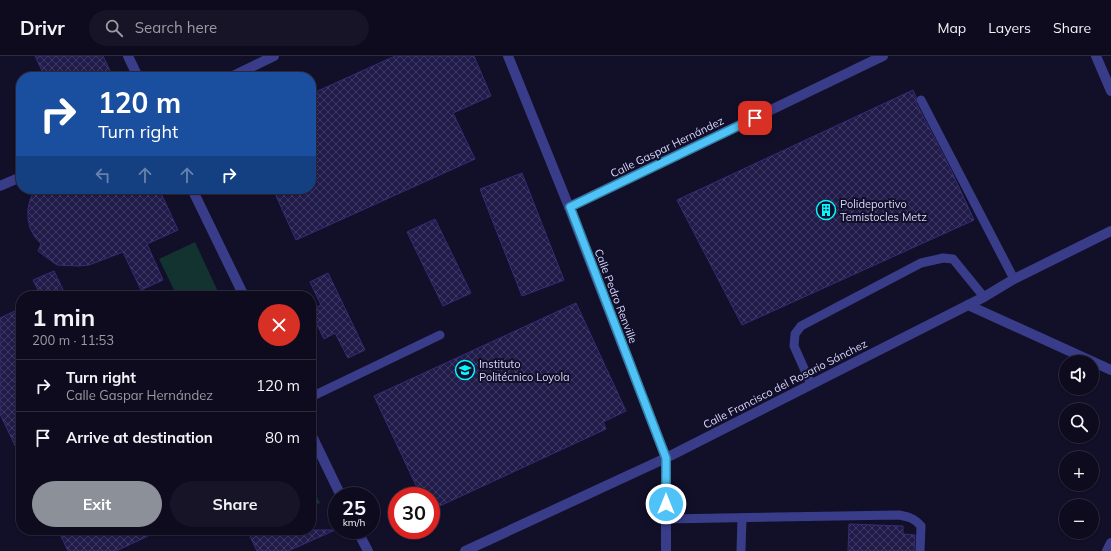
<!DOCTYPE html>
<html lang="en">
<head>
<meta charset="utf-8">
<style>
	body { margin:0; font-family:Mulish,sans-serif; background:#171427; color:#f1f3f6; height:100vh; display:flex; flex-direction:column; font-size:15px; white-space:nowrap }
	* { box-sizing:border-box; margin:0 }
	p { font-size:13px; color:#9b9ba4 }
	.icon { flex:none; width:22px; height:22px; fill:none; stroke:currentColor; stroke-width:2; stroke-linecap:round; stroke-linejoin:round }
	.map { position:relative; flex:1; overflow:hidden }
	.details { position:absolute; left:16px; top:235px; width:300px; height:244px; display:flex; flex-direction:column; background:#0e0b1e; border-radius:16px; box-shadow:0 1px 3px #0004,0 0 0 1px #2e2b3c }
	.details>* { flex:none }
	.hud { position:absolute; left:16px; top:16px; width:300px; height:122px; border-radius:16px; box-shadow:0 1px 3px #0004,0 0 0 1px #2e2b3c; background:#1a4fa0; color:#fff; overflow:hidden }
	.fabs { position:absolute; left:1059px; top:299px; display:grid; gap:8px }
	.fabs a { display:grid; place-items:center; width:40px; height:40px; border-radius:50%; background:#0e0b1e; box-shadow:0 1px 3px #0004,0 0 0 1px #2e2b3c; font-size:20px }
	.speed { position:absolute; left:328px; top:431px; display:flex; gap:8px; font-size:20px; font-weight:700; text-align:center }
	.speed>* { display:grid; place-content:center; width:52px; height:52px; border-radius:50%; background:#0e0b1e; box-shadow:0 1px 3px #0004,0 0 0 1px #2e2b3c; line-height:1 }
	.speed small { font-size:10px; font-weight:400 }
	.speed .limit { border:6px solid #d22; background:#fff; color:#111 }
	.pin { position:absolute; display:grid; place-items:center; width:34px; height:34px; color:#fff; margin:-17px; border-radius:8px; box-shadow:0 2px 6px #0006 }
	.me { position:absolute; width:44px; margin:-22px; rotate:0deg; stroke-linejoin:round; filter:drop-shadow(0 0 3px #0008) }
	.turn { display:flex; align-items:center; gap:14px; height:84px; padding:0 16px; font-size:18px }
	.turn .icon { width:52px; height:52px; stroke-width:2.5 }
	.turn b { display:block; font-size:28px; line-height:34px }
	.lanes { display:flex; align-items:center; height:38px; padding:0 16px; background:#0003; justify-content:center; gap:20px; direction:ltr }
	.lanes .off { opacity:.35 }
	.round { display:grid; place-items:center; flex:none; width:42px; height:42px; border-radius:21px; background:#171427 }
	.headline { display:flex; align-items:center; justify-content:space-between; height:68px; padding:0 16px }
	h1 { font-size:24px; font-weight:700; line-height:30px }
	.primary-button { display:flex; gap:8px; margin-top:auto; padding:8px 16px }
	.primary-button a { flex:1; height:46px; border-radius:24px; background:#8c9099; color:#fff; font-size:16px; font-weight:700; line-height:46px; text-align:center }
	.primary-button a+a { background:#171427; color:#f1f3f6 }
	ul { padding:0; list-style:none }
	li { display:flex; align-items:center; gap:12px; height:52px; padding:0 16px; border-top:1px solid #2e2b3c }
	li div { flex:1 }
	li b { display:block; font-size:15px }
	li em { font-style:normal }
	header { display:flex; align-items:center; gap:24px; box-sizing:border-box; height:56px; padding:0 20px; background:#0e0b1e; border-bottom:1px solid #2e2b3c }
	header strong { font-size:19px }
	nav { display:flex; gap:22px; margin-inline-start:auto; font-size:14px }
	.search { width:280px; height:36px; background:#171427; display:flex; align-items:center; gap:10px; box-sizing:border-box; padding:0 14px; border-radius:22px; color:#9b9ba4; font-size:15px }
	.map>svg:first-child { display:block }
</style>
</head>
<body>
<header>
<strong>Drivr</strong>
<div class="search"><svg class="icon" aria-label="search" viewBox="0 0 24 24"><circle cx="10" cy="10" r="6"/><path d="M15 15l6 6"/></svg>Search here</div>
<nav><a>Map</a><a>Layers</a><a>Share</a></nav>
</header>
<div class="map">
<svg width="1111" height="495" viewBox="0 0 1111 495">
	<defs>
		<pattern id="building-cross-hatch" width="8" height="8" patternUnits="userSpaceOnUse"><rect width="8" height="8" fill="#211b4a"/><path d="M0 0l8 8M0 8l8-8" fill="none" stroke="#403b65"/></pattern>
	</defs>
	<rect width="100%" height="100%" fill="#120f28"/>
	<g fill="#12332f">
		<polygon points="195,186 220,240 177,240 159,203"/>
		<polygon points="311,428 320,447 311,451"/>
	</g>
	<g fill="url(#building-cross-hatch)" stroke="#362c76">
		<polygon points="35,0 103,0 113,21 45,21"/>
		<polygon points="395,0 474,0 491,40 453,57 475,103 296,184 273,133 311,133 311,38"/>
		<polygon points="913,34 916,41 916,47 951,114 974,164 742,269 677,144"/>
		<polygon points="522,117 564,224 522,240 480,133"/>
		<polygon points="35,133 159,133 178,174 147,188 163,224 141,234 123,196 89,209 79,210 57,209 38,195 41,188 35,181 30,172 28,163 28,153 30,144"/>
		<polygon points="435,163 471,237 443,250 407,176"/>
		<polygon points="54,215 66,240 41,240 33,224"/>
		<polygon points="328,217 365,294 348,302 335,277 324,283 311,256 311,254 321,249 310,226"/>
		<polygon points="576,247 626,355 603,366 606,373 431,454 431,440 421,440 374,340"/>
		<polygon points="21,252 21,320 14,324 21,338 21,402 0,358 0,262"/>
		<polygon points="849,468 903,470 903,478 915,479 914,495 848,495"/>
		<polygon points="58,474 161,474 116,495 68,495"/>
		<polygon points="247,474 335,474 288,495 257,495"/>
	</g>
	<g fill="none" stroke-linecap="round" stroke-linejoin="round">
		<g stroke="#393c88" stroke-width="9">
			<polyline points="921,44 1014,223"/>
			<polyline points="811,328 794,290 795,278 801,270 921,207 943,202 953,203 984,241"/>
			<polyline points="311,341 440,279"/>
			<path d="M666,463L899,459C909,461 914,462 921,470L920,495"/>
			<polyline points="741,495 742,462"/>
		</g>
		<g stroke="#393c88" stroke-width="10">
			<polyline points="128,0 138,21"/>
			<polyline points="508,0 569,151 666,402 666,495"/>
			<polyline points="1096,0 1111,35"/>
			<polyline points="231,21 274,0"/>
			<polyline points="0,130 21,121"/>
			<polyline points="192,133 244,240"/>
			<polyline points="569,151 883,0"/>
			<polyline points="968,249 1111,314"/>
			<polyline points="311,378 341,440"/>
			<polyline points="357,474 368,495"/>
		</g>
		<g stroke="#393c88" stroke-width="10">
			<polyline points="465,495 666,402 984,241 1014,223 1111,175"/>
			<polyline points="1107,495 1111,487"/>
		</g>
	</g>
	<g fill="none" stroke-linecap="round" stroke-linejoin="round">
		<defs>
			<polyline id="route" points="666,448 666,402 570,151 755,62"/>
		</defs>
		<use href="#route" stroke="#337fa1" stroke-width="10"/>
		<use href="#route" stroke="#4fc3f7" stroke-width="7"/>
	</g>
	<defs>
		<symbol id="building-ring" viewBox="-11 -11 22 22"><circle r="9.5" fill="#120f28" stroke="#03f9ff" stroke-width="1.5"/><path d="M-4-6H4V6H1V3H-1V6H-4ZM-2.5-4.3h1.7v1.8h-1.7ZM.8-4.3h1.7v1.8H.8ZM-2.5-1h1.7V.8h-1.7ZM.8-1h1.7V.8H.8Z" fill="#03f9ff"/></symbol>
		<symbol id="university-ring" viewBox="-11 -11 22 22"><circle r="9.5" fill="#120f28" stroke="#03f9ff" stroke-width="1.5"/><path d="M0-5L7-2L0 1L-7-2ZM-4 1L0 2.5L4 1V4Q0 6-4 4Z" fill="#03f9ff"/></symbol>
	</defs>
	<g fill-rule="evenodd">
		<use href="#building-ring" x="815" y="143" width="22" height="22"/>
		<use href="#university-ring" x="454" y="303" width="22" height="22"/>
	</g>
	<g text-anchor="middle" stroke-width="4" stroke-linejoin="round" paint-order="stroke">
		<g font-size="11" fill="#d8d7ff" stroke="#120f28">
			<text transform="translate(667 91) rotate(-26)" y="4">Calle Gaspar Hernández</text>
			<text transform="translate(616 240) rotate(69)" y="4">Calle Pedro Renville</text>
			<text transform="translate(785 328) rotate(-27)" y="4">Calle Francisco del Rosario Sánchez</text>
		</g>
		<g font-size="11" fill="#d8d7ff" stroke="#120f28" text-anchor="start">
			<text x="840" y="152">Polideportivo<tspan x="840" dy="13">Temistocles Metz</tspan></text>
			<text x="479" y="312">Instituto<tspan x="479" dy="13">Politécnico Loyola</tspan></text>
		</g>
	</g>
</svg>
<div class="fabs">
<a><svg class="icon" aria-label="sound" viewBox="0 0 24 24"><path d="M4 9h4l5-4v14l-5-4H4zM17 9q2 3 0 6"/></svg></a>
<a><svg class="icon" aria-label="search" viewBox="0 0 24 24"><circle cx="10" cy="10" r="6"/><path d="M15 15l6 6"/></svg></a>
<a>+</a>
<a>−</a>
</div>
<div class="speed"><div>25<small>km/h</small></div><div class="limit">30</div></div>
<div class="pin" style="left:755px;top:62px;background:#d93025"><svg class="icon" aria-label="arrive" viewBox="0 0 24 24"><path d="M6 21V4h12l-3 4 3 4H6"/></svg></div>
<svg class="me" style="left:666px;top:448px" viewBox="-20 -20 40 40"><circle r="17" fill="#4fc3f7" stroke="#fff" stroke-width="3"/><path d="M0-11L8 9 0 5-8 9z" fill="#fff"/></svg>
<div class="hud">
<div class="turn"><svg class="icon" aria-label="right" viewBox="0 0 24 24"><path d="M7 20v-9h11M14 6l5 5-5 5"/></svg><div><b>120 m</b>Turn right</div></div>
<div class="lanes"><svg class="icon off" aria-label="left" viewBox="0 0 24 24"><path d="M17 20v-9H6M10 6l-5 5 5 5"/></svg><svg class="icon off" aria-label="ahead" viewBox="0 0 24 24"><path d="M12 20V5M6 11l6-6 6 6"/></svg><svg class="icon off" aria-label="ahead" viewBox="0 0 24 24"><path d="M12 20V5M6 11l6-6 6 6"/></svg><svg class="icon" aria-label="right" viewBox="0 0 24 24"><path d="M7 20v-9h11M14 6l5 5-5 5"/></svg></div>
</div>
<section class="details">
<div class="headline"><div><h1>1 min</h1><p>200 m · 11:53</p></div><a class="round" style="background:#d93025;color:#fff"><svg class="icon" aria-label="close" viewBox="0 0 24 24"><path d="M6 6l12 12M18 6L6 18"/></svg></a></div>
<ul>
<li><svg class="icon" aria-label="right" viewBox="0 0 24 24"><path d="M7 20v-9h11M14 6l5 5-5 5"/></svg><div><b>Turn right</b><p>Calle Gaspar Hernández</p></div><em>120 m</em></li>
<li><svg class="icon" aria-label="arrive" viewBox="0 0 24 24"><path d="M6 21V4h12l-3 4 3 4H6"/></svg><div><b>Arrive at destination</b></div><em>80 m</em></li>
</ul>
<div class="primary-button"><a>Exit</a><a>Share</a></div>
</section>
</div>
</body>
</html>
